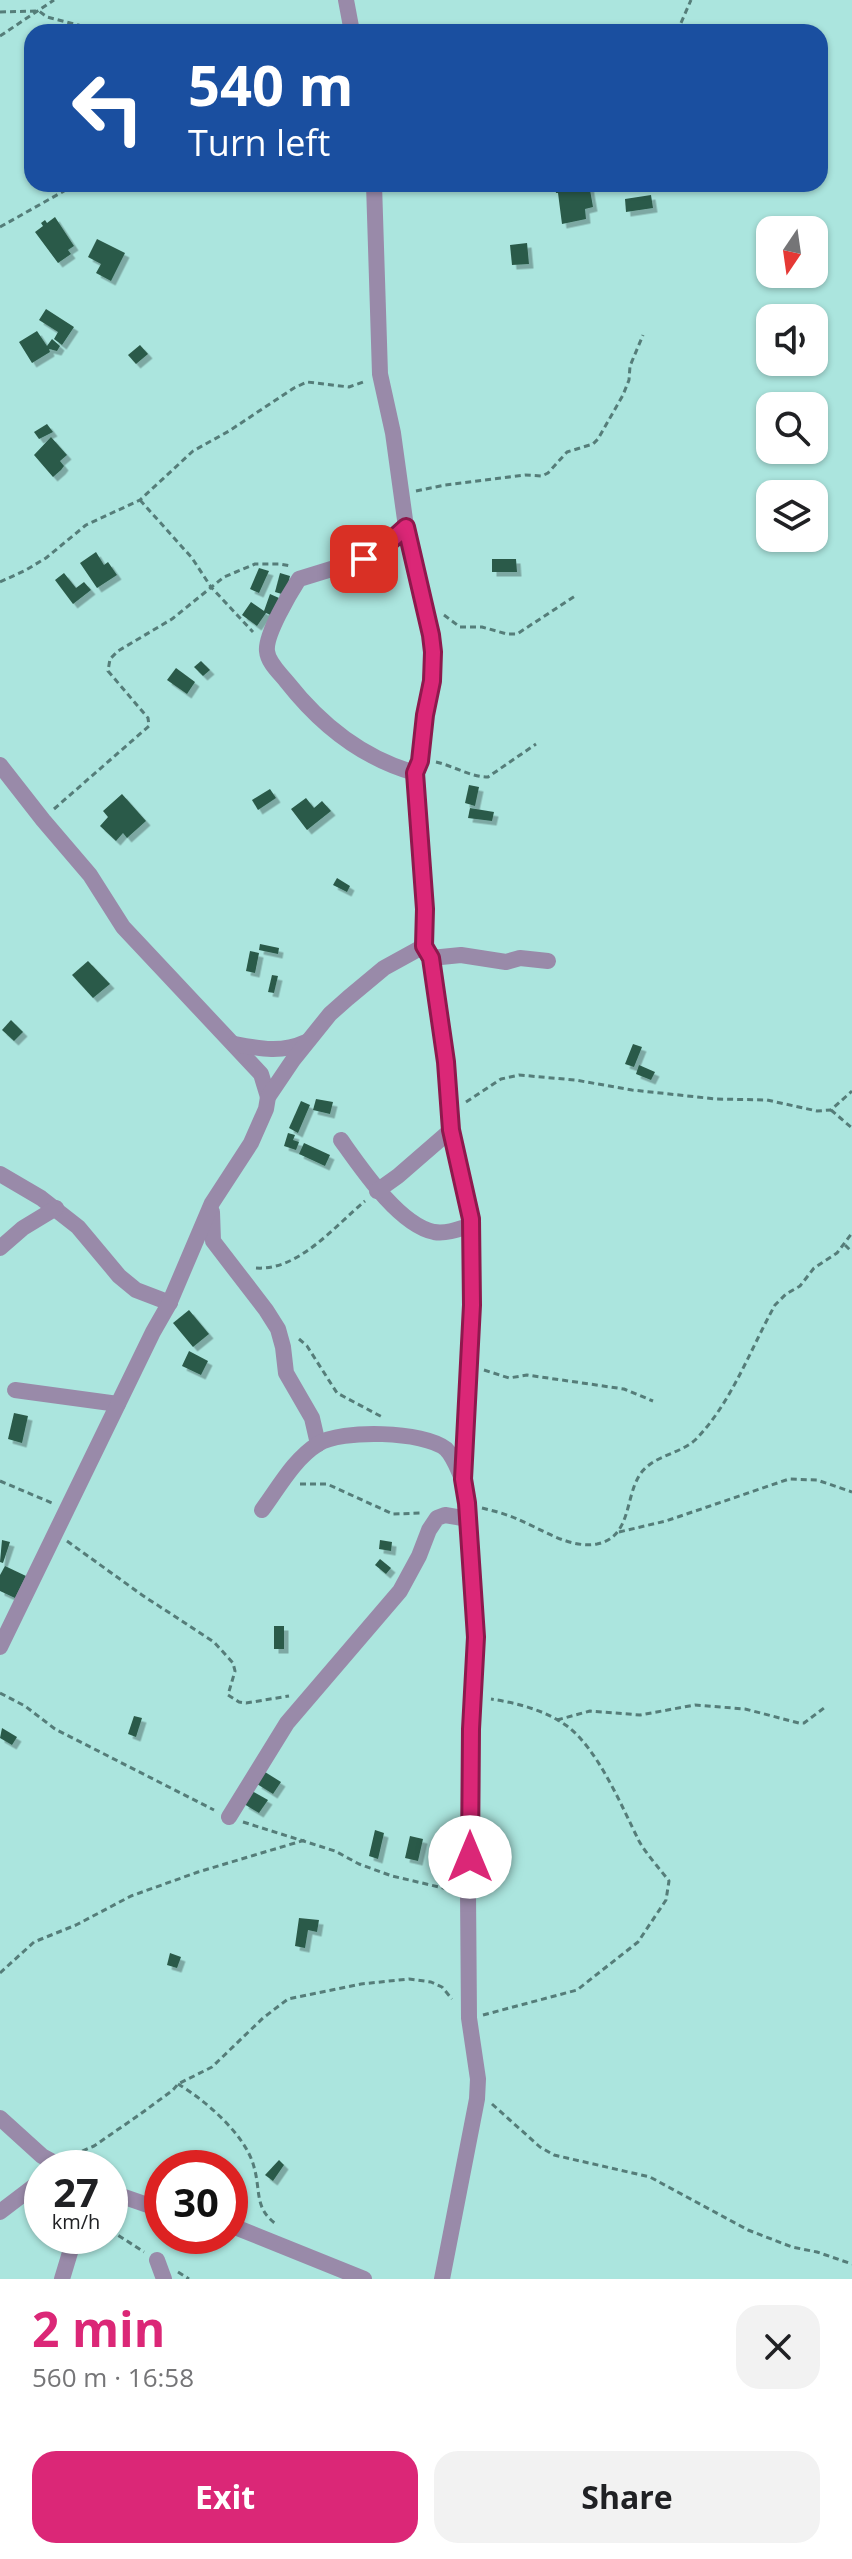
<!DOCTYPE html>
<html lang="en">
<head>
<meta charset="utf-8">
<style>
	body { margin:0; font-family:"Open Sans",sans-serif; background:#f2f2f2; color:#202124; height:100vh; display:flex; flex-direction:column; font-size:30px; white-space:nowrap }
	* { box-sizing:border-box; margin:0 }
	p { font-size:26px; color:#757577 }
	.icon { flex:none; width:44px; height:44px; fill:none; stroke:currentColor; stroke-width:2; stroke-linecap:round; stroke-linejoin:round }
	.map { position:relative; height:2279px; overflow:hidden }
	.drawer { display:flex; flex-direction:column; background:#fff; flex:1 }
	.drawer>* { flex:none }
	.hud { position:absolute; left:24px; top:24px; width:804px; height:168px; border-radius:24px; box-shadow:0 2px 6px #0004; background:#1a4fa0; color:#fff; overflow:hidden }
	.needle { width:52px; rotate:193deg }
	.tools { position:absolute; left:756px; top:216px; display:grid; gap:16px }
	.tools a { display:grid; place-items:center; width:72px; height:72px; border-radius:16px; background:#fff; box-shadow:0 2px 6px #0004; font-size:40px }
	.speed { position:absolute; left:24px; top:2150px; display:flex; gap:16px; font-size:40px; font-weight:700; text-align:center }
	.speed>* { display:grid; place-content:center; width:104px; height:104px; border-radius:50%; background:#fff; box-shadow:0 2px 6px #0004; line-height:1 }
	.speed small { font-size:20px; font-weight:400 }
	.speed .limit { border:12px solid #d22; background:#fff; color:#111 }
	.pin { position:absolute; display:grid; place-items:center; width:68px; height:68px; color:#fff; margin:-34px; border-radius:16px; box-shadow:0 4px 12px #0006 }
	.me { position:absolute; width:88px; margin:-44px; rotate:0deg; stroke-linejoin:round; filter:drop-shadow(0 0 6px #0008) }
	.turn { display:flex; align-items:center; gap:28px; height:168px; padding:0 32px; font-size:36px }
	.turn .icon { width:104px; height:104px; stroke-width:2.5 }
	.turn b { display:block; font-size:56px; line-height:68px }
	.round { display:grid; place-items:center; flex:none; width:84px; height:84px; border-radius:24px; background:#f2f2f2 }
	.headline { display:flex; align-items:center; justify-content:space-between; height:136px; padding:0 32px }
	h1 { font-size:48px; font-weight:700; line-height:60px; color:#db2777 }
	.action { display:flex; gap:16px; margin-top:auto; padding:16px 32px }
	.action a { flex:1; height:92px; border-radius:24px; background:#db2777; color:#fff; font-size:32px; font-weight:700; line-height:92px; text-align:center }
	.action a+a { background:#f2f2f2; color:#202124 }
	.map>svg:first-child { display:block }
</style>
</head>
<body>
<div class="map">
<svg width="852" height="2279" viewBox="0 0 852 2279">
	<defs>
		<filter id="shadow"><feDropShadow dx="4.5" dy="4.5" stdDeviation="0" flood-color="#0004"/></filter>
	</defs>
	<rect width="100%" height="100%" fill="#abe5de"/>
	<g fill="#2b5a49" filter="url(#shadow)">
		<polygon points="554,184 589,184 593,207 585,209 586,219 562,224 558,193 556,193"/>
		<polygon points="651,195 653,208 626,212 625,199"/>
		<polygon points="55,217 74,246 68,250 71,254 58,263 35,232 43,226 41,223 45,220 47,223"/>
		<polygon points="97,239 125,253 111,281 96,273 101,264 88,257"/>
		<polygon points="527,243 529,264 512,265 510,245"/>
		<polygon points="46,309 74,327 62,345 54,339 58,332 39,320"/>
		<polygon points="37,331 47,346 52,339 60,346 57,351 49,349 50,352 32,363 19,342"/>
		<polygon points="140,345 148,354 136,364 128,355"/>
		<polygon points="47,424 53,432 39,439 34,432"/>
		<polygon points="51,437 67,455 60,461 64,466 61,470 53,477 34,455"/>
		<polygon points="96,552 104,565 108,562 117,575 97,588 80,563"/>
		<polygon points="492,559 516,559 517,572 492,572"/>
		<polygon points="259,568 269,571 259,593 250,589"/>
		<polygon points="64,573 76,588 84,582 91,590 73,604 55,580"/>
		<polygon points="280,573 290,576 285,595 275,592"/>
		<polygon points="270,594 279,598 273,616 266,613 257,626 242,615 251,602 264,611"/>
		<polygon points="201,661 210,670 203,676 194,667"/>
		<polygon points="176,668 195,682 187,694 167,680"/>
		<polygon points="469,785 479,787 475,806 465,803"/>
		<polygon points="270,789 276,798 258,810 252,800"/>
		<polygon points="122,794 146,821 127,838 123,833 116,841 100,826 108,817 103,811"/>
		<polygon points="306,798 314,808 322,801 331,811 307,830 291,809"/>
		<polygon points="470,808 494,812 492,821 468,818"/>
		<polygon points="337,878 350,886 347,892 333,885"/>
		<polygon points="260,944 279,948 278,954 259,950"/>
		<polygon points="250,951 259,953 255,973 246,971"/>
		<polygon points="88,961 110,984 93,998 72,975"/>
		<polygon points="272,975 278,976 274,993 268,992"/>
		<polygon points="11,1020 23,1032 14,1041 2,1030"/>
		<polygon points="633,1044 642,1047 634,1067 625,1064"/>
		<polygon points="639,1065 655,1072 651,1080 636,1074"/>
		<polygon points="316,1099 333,1102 330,1114 313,1110"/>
		<polygon points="301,1101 310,1105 298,1133 289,1128"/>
		<polygon points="288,1133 295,1135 293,1140 299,1142 296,1150 284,1146"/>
		<polygon points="304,1143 330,1155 325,1166 299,1154"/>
		<polygon points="189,1310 209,1334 193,1347 173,1323"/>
		<polygon points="189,1351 208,1361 201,1375 182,1366"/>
		<polygon points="14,1413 28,1416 22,1443 8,1439"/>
		<polygon points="2,1540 10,1542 3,1563 0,1562"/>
		<polygon points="380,1540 392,1542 391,1551 379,1549"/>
		<polygon points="380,1559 391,1568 386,1574 375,1565"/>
		<polygon points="5,1566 26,1576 15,1598 0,1591 0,1575"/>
		<rect x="274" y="1626" width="10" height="23"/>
		<polygon points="134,1716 142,1718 136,1737 128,1734"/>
		<polygon points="2,1728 17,1737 12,1745 0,1738"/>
		<polygon points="265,1772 281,1782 273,1794 257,1784"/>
		<polygon points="252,1791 268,1800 259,1813 244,1804"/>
		<polygon points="375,1830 384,1833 378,1859 369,1856"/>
		<polygon points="410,1836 423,1839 418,1861 405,1858"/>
		<polygon points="299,1918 319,1920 317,1932 308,1930 305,1948 295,1946"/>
		<polygon points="170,1953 181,1957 177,1968 167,1965"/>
		<polygon points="279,2160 284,2165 273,2181 265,2175"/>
	</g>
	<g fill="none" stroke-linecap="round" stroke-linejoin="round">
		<g stroke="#557d79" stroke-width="3" stroke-dasharray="6 4" stroke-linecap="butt">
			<polyline points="0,12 39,11 47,17 86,27 248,27 271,32"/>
			<polyline points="677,32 691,0"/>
			<polyline points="0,36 54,0"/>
			<polyline points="0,227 64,191 73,184"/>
			<polyline points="416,491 445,485 525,475 542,476 548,473 567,452 593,444 598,439 623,395 629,380 630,366 643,335"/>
			<polyline points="140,500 192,558 211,587 253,632"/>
			<polyline points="0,582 26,570 46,558 86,525 140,500 193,451 229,431 294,388 307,382 349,387 366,381"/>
			<polyline points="444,615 460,627 482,627 507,634 517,634 575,596"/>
			<path d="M436,762C454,766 470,777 488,777L536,744"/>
			<polyline points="54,809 149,726 148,718 108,671 110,659 118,651 172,619 224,577 255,564 280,564 291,566"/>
			<polyline points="466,1102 501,1079 519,1075 575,1080 632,1090 716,1099 767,1100 817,1111 831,1110 852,1091"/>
			<polyline points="831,1110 852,1128"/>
			<polyline points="845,1245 852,1252"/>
			<path d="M256,1268C298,1271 334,1227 365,1201"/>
			<polyline points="299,1339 307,1346 337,1393 384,1418"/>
			<polyline points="484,1370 509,1378 527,1375 624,1389 653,1401"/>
			<polyline points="0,1481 52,1503"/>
			<polyline points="300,1484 327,1484 393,1514 422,1513"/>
			<path d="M482,1508C494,1511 506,1514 517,1519C542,1529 569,1549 597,1544C631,1537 625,1499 639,1476C652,1454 683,1455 699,1436C733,1399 751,1348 775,1305L786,1294L800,1286L814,1268L837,1253L852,1233"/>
			<polyline points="619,1532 666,1521 789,1479 817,1480 852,1492"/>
			<polyline points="67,1541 142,1595 214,1642 233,1663 235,1671 228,1695 239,1702 246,1703 289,1696"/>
			<polyline points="0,1693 25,1706 55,1729 214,1810"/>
			<polyline points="557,1720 590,1711 640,1715 695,1705 745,1709 799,1723 804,1723 824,1708"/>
			<polyline points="243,1822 335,1851 359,1864 392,1876 452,1890"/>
			<polyline points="0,1973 34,1942 76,1925 131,1896 198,1872 305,1840"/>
			<path d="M483,2015L577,1990L638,1942L666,1900L669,1881C659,1868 647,1855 639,1841C622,1807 598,1749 567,1726C545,1710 517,1703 491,1699"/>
			<path d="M178,2084C205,2100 246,2135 254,2167C261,2191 254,2208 276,2224"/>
			<polyline points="492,2104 540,2147 554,2155 650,2177 748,2230 792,2247 817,2252 852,2264"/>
			<polyline points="73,2155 94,2146 139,2115 173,2090 178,2084 212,2067 263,2018 288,1999 361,1984 409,1979 431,1982 442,1987 452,1999"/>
			<polyline points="110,2230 144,2252"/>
			<polyline points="178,2272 189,2279"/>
		</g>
		<g stroke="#998aa9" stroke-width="16">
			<polyline points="346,0 352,32"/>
			<path d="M374,184L380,374L393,433L406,527L431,635C434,665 429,688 425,717C422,736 423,755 415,773L425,909L424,946L431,958L446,1062L451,1130L471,1219L472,1305L463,1479L467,1503L476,1637L470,1784V1881L468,1892L469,2018L478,2079L477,2099L442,2279"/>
			<path d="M406,527L377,553L364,559L299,579C290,593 265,635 267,651C268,663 280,673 287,682C320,724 362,758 415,773"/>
			<polyline points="0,765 43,820 90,875 123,927 261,1074 268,1097"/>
			<polyline points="431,958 461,955 506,962 520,958 548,961"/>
			<path d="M235,1044C261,1049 282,1053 306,1042"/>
			<path d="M341,1140C361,1168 399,1225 434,1232C447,1234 459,1229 471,1225"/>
			<polyline points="0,1174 41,1198 78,1227 119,1276 136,1290 170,1303"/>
			<polyline points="377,1191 398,1176 451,1130"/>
			<polyline points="212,1212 213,1241 266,1310 278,1329 283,1347 286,1373 312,1418 318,1444"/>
			<polyline points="0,1248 23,1228 56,1208"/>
			<polyline points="15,1390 118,1404"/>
			<path d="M262,1510C279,1487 294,1459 318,1444C341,1429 424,1431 446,1449C453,1456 457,1467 461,1476"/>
			<polyline points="0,1647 153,1332 169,1304 212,1203 251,1143 266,1109 268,1097 293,1060 330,1014 348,998 384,968 424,946"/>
			<polyline points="229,1817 287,1723 400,1591 419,1556 429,1530 437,1518 445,1515 468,1519"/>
			<polyline points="0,2118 42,2156 64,2168"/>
			<polyline points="110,2192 162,2210"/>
			<polyline points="0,2212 42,2180"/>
			<polyline points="230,2225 364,2279"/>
			<polyline points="157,2260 164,2279"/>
			<polyline points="62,2279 75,2236"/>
		</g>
	</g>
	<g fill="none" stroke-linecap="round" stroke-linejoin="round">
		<defs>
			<polyline id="route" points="364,559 377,553 406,527 431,635 433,652 432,681 425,715 420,761 415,773 425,909 424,946 431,958 446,1062 451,1130 471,1219 472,1305 463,1479 467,1503 476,1637 471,1729 470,1857"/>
		</defs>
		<use href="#route" stroke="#8e194d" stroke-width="20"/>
		<use href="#route" stroke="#db2777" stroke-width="14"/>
	</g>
</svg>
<div class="tools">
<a><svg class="needle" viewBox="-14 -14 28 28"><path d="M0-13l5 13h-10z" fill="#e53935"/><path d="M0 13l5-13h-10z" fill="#757577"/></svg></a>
<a><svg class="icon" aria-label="sound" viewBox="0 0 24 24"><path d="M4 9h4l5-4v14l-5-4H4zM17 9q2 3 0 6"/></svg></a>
<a><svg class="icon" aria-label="search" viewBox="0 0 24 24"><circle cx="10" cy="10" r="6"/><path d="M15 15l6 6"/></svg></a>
<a><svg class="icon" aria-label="layers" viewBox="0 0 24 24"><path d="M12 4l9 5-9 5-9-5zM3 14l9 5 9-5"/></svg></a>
</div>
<div class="speed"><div>27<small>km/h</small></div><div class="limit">30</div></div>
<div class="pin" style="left:364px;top:559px;background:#d93025"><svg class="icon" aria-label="arrive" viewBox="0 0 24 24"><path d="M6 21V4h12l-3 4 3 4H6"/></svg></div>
<svg class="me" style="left:470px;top:1857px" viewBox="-20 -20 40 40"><circle r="19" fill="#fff"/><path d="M0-13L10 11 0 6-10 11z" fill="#db2777"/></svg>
<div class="hud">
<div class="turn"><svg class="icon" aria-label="left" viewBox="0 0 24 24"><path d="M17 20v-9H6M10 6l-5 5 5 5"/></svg><div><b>540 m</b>Turn left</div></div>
</div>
</div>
<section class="drawer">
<div class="headline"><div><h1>2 min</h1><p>560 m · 16:58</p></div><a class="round"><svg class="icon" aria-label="close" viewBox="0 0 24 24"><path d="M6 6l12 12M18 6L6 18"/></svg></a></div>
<div class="action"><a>Exit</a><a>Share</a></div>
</section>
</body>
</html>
